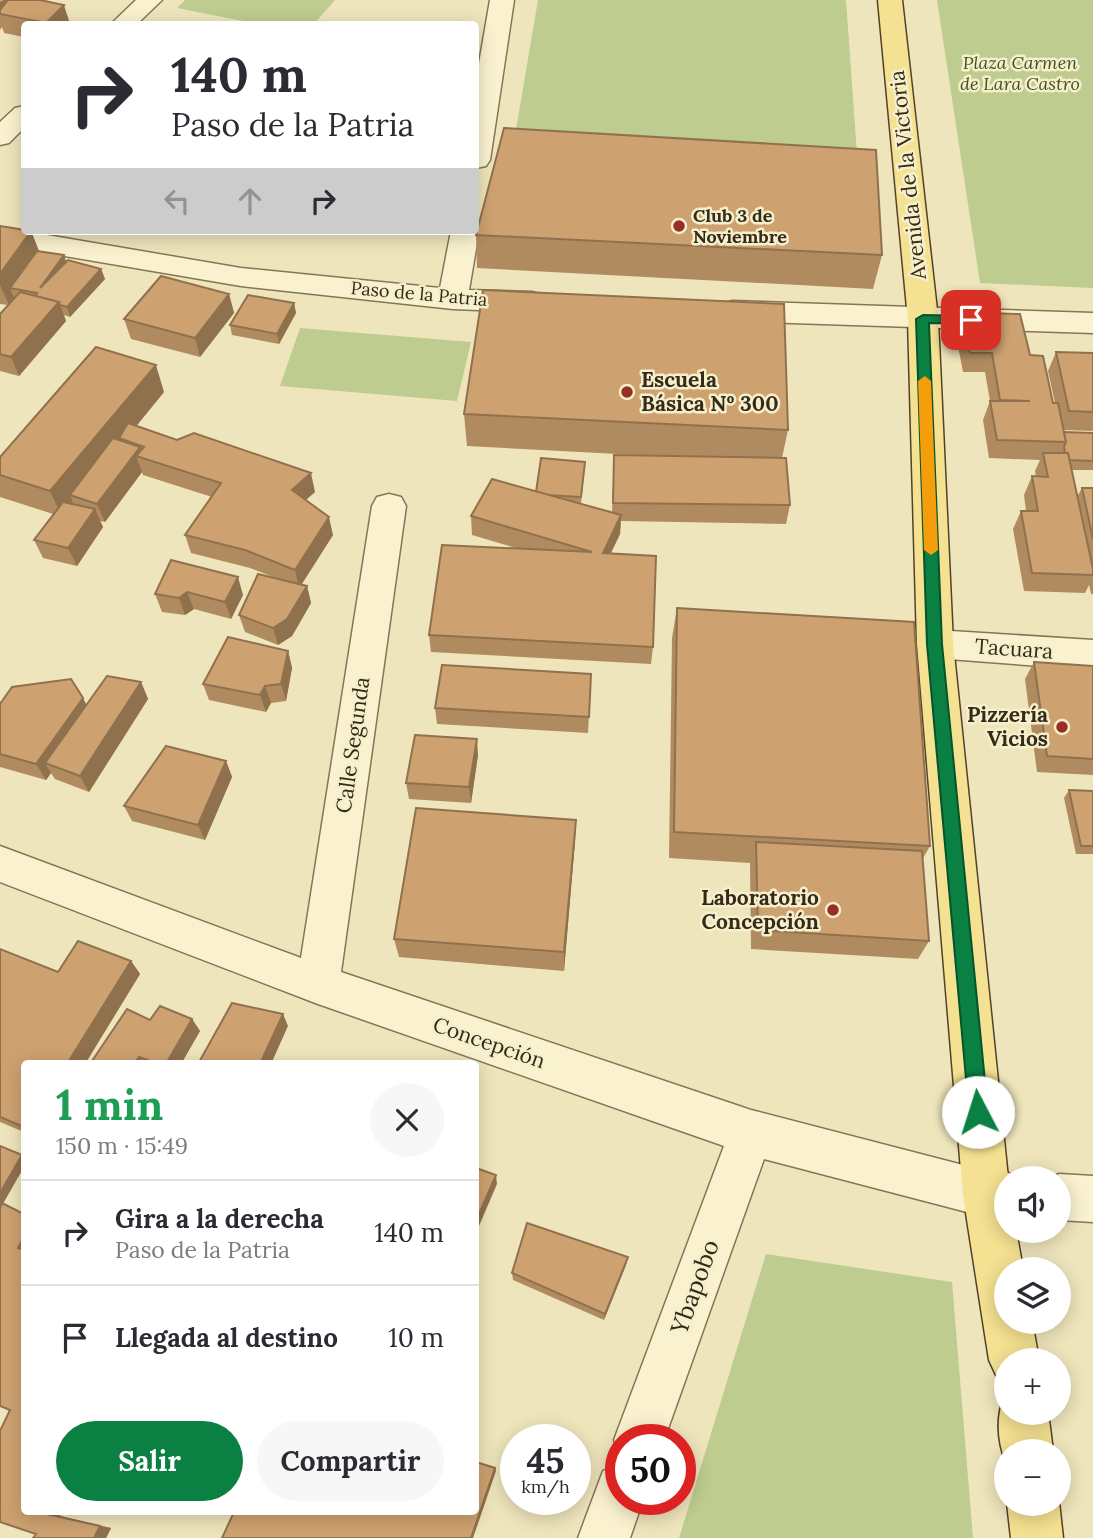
<!DOCTYPE html>
<html lang="es">
<head>
<meta charset="utf-8">
<style>
	body { margin:0; font-family:Lora,serif; background:#f7f7f7; color:#2b2b33; height:100vh; display:flex; flex-direction:column; font-size:26px; white-space:nowrap }
	* { box-sizing:border-box; margin:0 }
	p { font-size:23px; color:#7c7c81 }
	.icon { flex:none; width:38px; height:38px; fill:none; stroke:currentColor; stroke-width:2; stroke-linecap:round; stroke-linejoin:round }
	.map { position:relative; flex:1; overflow:hidden }
	.details { position:absolute; left:21px; top:1060px; width:458px; height:455px; display:flex; flex-direction:column; background:#fff; border-radius:7px; box-shadow:0 4px 18px #0003 }
	.details>* { flex:none }
	.guide { position:absolute; left:21px; top:21px; width:458px; height:214px; border-radius:7px; box-shadow:0 4px 18px #0003; background:#fff; color:#2b2b33; overflow:hidden }
	.tools { position:absolute; left:994px; top:1166px; display:grid; gap:14px }
	.tools a { display:grid; place-items:center; width:77px; height:77px; border-radius:50%; background:#fff; box-shadow:0 4px 18px #0003; font-size:35px }
	.speed { position:absolute; left:500px; top:1424px; display:flex; gap:14px; font-size:35px; font-weight:700; text-align:center }
	.speed>* { display:grid; place-content:center; width:91px; height:91px; border-radius:50%; background:#fff; box-shadow:0 4px 18px #0003; line-height:1 }
	.speed small { font-size:18px; font-weight:400 }
	.speed .limit { border:10px solid #d22; background:#fff; color:#111 }
	.pin { position:absolute; display:grid; place-items:center; width:60px; height:60px; color:#fff; margin:-30px; border-radius:14px; box-shadow:0 4px 10px #0006 }
	.me { position:absolute; width:77px; margin:-38px; rotate:355deg; stroke-linejoin:round; filter:drop-shadow(0 0 5px #0008) }
	.turn { display:flex; align-items:center; gap:24px; height:147px; padding:0 35px; font-size:32px }
	.turn .icon { width:91px; height:91px; stroke-width:2.5 }
	.turn b { display:block; font-size:49px; line-height:60px }
	.lanes { display:flex; align-items:center; height:66px; padding:0 35px; background:#0003; justify-content:center; gap:35px; direction:ltr }
	.lanes .off { opacity:.35 }
	.round { display:grid; place-items:center; flex:none; width:74px; height:74px; border-radius:37px; background:#f7f7f7 }
	.headline { display:flex; align-items:center; justify-content:space-between; height:119px; padding:0 35px }
	h1 { font-size:42px; font-weight:700; line-height:52px; color:#1e9e55 }
	.action { display:flex; gap:14px; margin-top:auto; padding:14px 35px }
	.action a { flex:1; height:80px; border-radius:42px; background:#0b8043; color:#fff; font-size:28px; font-weight:700; line-height:80px; text-align:center }
	.action a+a { background:#f7f7f7; color:#2b2b33 }
	ul { padding:0; list-style:none }
	li { display:flex; align-items:center; gap:21px; height:105px; padding:0 35px; border-top:2px solid #e1e1e2 }
	li div { flex:1 }
	li b { display:block; font-size:26px }
	li em { font-style:normal }
	.map>svg:first-child { display:block }
</style>
</head>
<body>
<div class="map">
<svg width="1093" height="1538" viewBox="0 0 1093 1538">
	<rect width="100%" height="100%" fill="#efe5bc"/>
	<g fill="#becc90">
		<polygon points="185,0 335,0 314,24 259,24 177,8"/>
		<polygon points="538,0 846,0 859,182 510,165"/>
		<polygon points="937,0 1093,0 1093,288 980,283"/>
		<polygon points="300,328 471,342 457,401 280,386"/>
		<polygon points="766,1254 952,1282 973,1538 679,1538"/>
	</g>
	<g fill="none" stroke-linecap="round" stroke-linejoin="round">
		<defs>
			<g id="minor">
				<polygon points="136,0 162,0 137,24 111,24"/>
				<polygon points="490,0 514,0 490,160 486,166 476,168 476,81"/>
				<polygon points="24,106 24,128 9,143 0,145 0,122 15,108"/>
				<polygon points="476,226 479,231 469,290 532,292 543,295 547,302 543,309 532,312 453,309 241,286 0,245 0,227 241,268 440,288 451,231 476,231"/>
				<polygon points="732,301 1093,313 1093,333 732,321 721,318 717,311 721,304"/>
				<polygon points="389,494 401,497 406,506 341,972 751,1110 986,1171 1006,1172 1020,1178 1006,1178 1006,1218 986,1217 764,1159 664,1440 621,1440 621,1458 614,1440 724,1146 318,1004 0,882 0,846 301,958 372,506 377,497"/>
				<polygon points="935,630 1093,640 1093,670 935,658 922,654 917,644 922,634"/>
				<polygon points="1059,1174 1093,1176 1093,1222 1059,1220 1059,1178 1049,1178"/>
				<polygon points="621,1463 621,1500 643,1500 630,1538 578,1538 603,1471"/>
			</g>
			<g id="major">
				<polygon points="878,0 902,0 938,319 953,644 1008,1178 1006,1230 1016,1230 1023,1269 1006,1269 1006,1321 1032,1321 1039,1360 1006,1360 1006,1382 997,1377 989,1360 963,1194 917,644 908,319"/>
				<path d="M1005,1394L1006,1412H1048L1053,1451H1006V1463C997,1440 996,1416 1005,1394Z"/>
				<polygon points="1059,1502 1063,1538 1011,1538 1007,1503"/>
			</g>
		</defs>
		<use href="#minor" stroke="#867555" stroke-width="3"/>
		<use href="#major" stroke="#53422a" stroke-width="3"/>
		<use href="#minor" fill="#faf2cf" fill-rule="evenodd"/>
		<use href="#major" fill="#f4e191" fill-rule="evenodd"/>
	</g>
	<g fill="#b18b60">
		<polygon points="0,0 70,24 24,24 24,37 4,33 2,27 0,30"/>
		<polygon points="0,226 31,231 39,251 64,255 66,262 101,269 105,279 70,317 64,315 66,321 19,376 0,371 0,314 8,305 0,304"/>
		<polygon points="476,235 882,255 873,289 477,268"/>
		<polygon points="229,294 234,313 200,357 131,339 124,319"/>
		<polygon points="294,303 296,313 279,344 232,335 230,325"/>
		<polygon points="964,327 1030,355 1053,403 1055,403 1048,371 1056,352 1093,353 1093,431 1063,430 1064,432 1093,433 1093,470 1071,470 1077,497 1082,488 1093,488 1093,594 1091,594 1089,585 1085,593 1024,591 1013,529 1021,511 1026,511 1024,495 1032,476 1036,477 1035,471 1040,460 989,458 983,420 990,401 985,372 963,372 958,346"/>
		<polygon points="164,392 136,426 315,492 306,500 333,535 302,584 307,586 311,603 292,636 278,645 245,632 239,615 273,577 250,568 191,553 185,535 212,497 143,475 142,472 105,522 100,521 103,527 77,566 43,558 34,540 53,514 0,497 0,457"/>
		<polygon points="464,414 788,430 782,458 790,505 786,524 621,521 620,534 611,553 653,647 651,664 431,652 429,635 519,549 472,535 471,516 536,492 585,462 581,504 612,513 614,455 656,456 467,446"/>
		<polygon points="171,560 243,595 231,619 194,609 185,615 162,612 155,594"/>
		<polygon points="677,608 930,846 922,860 929,941 918,959 751,949 750,863 669,858 672,638"/>
		<polygon points="288,651 292,668 286,701 271,703 266,712 209,700 203,684"/>
		<polygon points="1034,662 1093,666 1093,775 1037,772 1025,679"/>
		<polygon points="591,674 588,733 437,724 435,708"/>
		<polygon points="141,682 148,699 89,792 55,779 51,773 46,780 0,767 0,704 83,698 86,705"/>
		<polygon points="478,755 471,803 409,799 406,783"/>
		<polygon points="226,761 232,777 205,840 132,821 124,806"/>
		<polygon points="1069,790 1093,791 1093,854 1076,854 1064,798"/>
		<polygon points="576,820 575,841 564,971 399,957 394,939"/>
		<polygon points="0,949 58,972 131,961 140,974 85,1064 24,1064 24,1132 0,1122"/>
		<polygon points="192,1019 200,1031 181,1064 95,1064 92,1061 150,1020"/>
		<polygon points="3,1203 62,1512 60,1516 111,1528 106,1538 33,1538 36,1534"/>
		<polygon points="626,1265 604,1320 513,1280 512,1273"/>
	</g>
	<g fill="#90714e">
		<polygon points="3,0 8,0 0,14 0,3"/>
		<polygon points="64,5 70,24 47,24 46,23"/>
		<polygon points="31,231 42,259 10,288 14,298 9,305 0,285 0,274"/>
		<polygon points="64,255 67,265 40,288"/>
		<polygon points="101,269 105,279 70,317 67,307"/>
		<polygon points="229,294 234,313 200,357 195,338"/>
		<polygon points="59,302 66,321 19,376 11,357"/>
		<polygon points="294,303 296,313 279,344 277,334"/>
		<polygon points="156,365 164,392 125,440 119,438 121,444 70,495 73,503 62,517 50,491"/>
		<polygon points="140,447 144,459 136,456 142,472 105,522 97,504"/>
		<polygon points="311,473 315,492 296,508 292,490"/>
		<polygon points="95,509 103,527 77,566 68,548"/>
		<polygon points="621,515 620,534 602,571 603,553"/>
		<polygon points="329,517 333,535 299,588 295,570"/>
		<polygon points="238,577 243,595 231,619 225,602"/>
		<polygon points="307,586 311,603 292,636 278,645 273,628"/>
		<polygon points="187,592 194,609 185,615 179,598"/>
		<polygon points="288,651 292,668 286,701 281,684"/>
		<polygon points="141,682 148,699 89,792 80,776"/>
		<polygon points="265,686 271,703 266,712 260,695"/>
		<polygon points="83,698 91,714 45,763 51,773 46,780 36,764"/>
		<polygon points="477,739 478,755 471,803 469,787"/>
		<polygon points="226,761 232,777 205,840 198,825"/>
		<polygon points="576,820 575,841 564,971 564,952"/>
		<polygon points="131,961 140,974 85,1064 67,1064"/>
		<polygon points="283,1014 288,1026 271,1064 260,1064"/>
		<polygon points="192,1019 200,1031 181,1064 166,1064"/>
		<polygon points="139,1057 145,1064 134,1064"/>
		<polygon points="22,1155 24,1157 24,1167 0,1209 0,1193"/>
		<polygon points="496,1175 497,1184 476,1233 476,1221"/>
		<polygon points="24,1237 24,1251 18,1248"/>
		<polygon points="628,1257 626,1265 604,1320 605,1314"/>
		<polygon points="495,1468 496,1471 473,1538 471,1538"/>
		<polygon points="48,1512 62,1512 60,1516 47,1514"/>
		<polygon points="100,1526 111,1528 106,1538 94,1538"/>
	</g>
	<g fill="#cea270" stroke="#90714e" stroke-width="2">
		<polygon points="8,0 40,0 64,5 46,23 0,14 0,10"/>
		<polygon points="504,128 876,150 882,255 476,235"/>
		<polygon points="0,226 31,231 0,274"/>
		<polygon points="37,251 64,255 40,288 68,260 101,269 67,307 60,305 59,302 35,296 37,293 10,288"/>
		<polygon points="161,276 229,294 195,338 124,319"/>
		<polygon points="483,290 784,304 788,430 464,414"/>
		<polygon points="20,292 59,302 11,357 0,354 0,314"/>
		<polygon points="248,295 294,303 277,334 230,325"/>
		<polygon points="983,313 1020,314 1030,355 1043,356 1053,403 1058,403 1066,442 997,440 990,401 1030,401 1000,400 992,353 970,353 964,327"/>
		<polygon points="96,347 156,365 50,491 0,475 0,457"/>
		<polygon points="1056,352 1093,353 1093,412 1069,411"/>
		<polygon points="128,423 177,440 194,433 311,473 292,490 329,517 295,570 245,550 185,535 221,483 136,456 144,447 119,438"/>
		<polygon points="1064,432 1093,433 1093,461 1069,460 1068,453 1065,453 1064,447 1066,442"/>
		<polygon points="113,438 140,447 97,504 70,495"/>
		<polygon points="1043,453 1068,453 1093,569 1093,575 1032,573 1021,511 1038,511 1032,476 1048,477"/>
		<polygon points="614,455 786,458 790,505 613,503"/>
		<polygon points="541,458 585,462 581,497 546,495 536,492"/>
		<polygon points="492,479 621,515 603,553 656,556 653,647 429,635 442,545 592,552 471,516"/>
		<polygon points="1082,488 1093,488 1093,539"/>
		<polygon points="63,502 95,509 68,548 34,540"/>
		<polygon points="171,560 238,577 225,602 187,592 179,598 155,594"/>
		<polygon points="258,574 307,586 287,619 273,628 239,615"/>
		<polygon points="677,608 914,622 930,846 674,832"/>
		<polygon points="228,637 288,651 281,684 265,686 260,695 203,684"/>
		<polygon points="1034,662 1093,666 1093,759 1047,756"/>
		<polygon points="442,665 591,674 589,717 435,708"/>
		<polygon points="107,676 141,682 80,776 45,763"/>
		<polygon points="71,679 83,698 36,764 0,754 0,704 12,687"/>
		<polygon points="415,735 477,739 469,787 406,783"/>
		<polygon points="166,746 226,761 198,825 124,806"/>
		<polygon points="1069,790 1093,791 1093,846 1081,846"/>
		<polygon points="416,808 576,820 564,952 394,939"/>
		<polygon points="756,842 922,851 929,941 758,930"/>
		<polygon points="78,941 131,961 67,1064 24,1064 24,1127 0,1117 0,949 58,972"/>
		<polygon points="232,1003 283,1014 260,1064 198,1064"/>
		<polygon points="160,1006 192,1019 166,1064 159,1064 139,1057 134,1064 100,1064 92,1061 127,1009 150,1020"/>
		<polygon points="0,1146 22,1155 0,1193"/>
		<polygon points="476,1168 496,1175 476,1221"/>
		<polygon points="2,1203 24,1214 24,1237 18,1248 24,1250 24,1512 48,1512 47,1514 100,1526 94,1538 33,1538 36,1534 0,1522 0,1431 10,1410 0,1406 0,1208"/>
		<polygon points="527,1223 628,1257 605,1314 512,1273"/>
		<polygon points="476,1462 495,1468 471,1538 222,1538 234,1512 476,1512"/>
	</g>
	<polygon fill="#0b8043" stroke="#07532c" stroke-width="2" points="923,315 971,316 977,320 971,324 929,323 942,644 988,1112 985,1118 978,1121 972,1118 969,1112 927,644 916,319"/>
	<polygon fill="#f59e0b" points="925,376 931,381 938,550 931,555 924,550 918,381"/>
	<g fill="#963024" stroke="#f6efcb" stroke-width="2.5">
		<circle cx="679" cy="226" r="7"/>
		<circle cx="627" cy="392" r="7"/>
		<circle cx="1062" cy="727" r="7"/>
		<circle cx="833" cy="910" r="7"/>
	</g>
	<g text-anchor="middle" stroke-width="5" stroke-linejoin="round" paint-order="stroke">
		<g font-size="18" font-style="italic" fill="#3f5220" stroke="#f6efcb">
			<text x="1020" y="69">Plaza Carmen<tspan x="1020" dy="21">de Lara Castro</tspan></text>
		</g>
		<g font-size="18" font-weight="bold" fill="#352a1a" stroke="#f6efcb" text-anchor="start">
			<text x="693" y="222">Club 3 de<tspan x="693" dy="21">Noviembre</tspan></text>
		</g>
		<g font-size="18" fill="#352a1a" stroke="#f6efcb">
			<text transform="translate(419 294) rotate(5)" y="6">Paso de la Patria</text>
		</g>
		<g font-size="21" fill="#352a1a" stroke="#f6efcb">
			<text transform="translate(908 175) rotate(-96)" y="7">Avenida de la Victoria</text>
			<text transform="translate(1014 649) rotate(4)" y="7">Tacuara</text>
			<text transform="translate(353 745) rotate(-82)" y="7">Calle Segunda</text>
			<text transform="translate(489 1043) rotate(19)" y="7">Concepción</text>
		</g>
		<g font-size="21" font-weight="bold" fill="#352a1a" stroke="#f6efcb" text-anchor="end">
			<text x="641" y="387" text-anchor="start">Escuela<tspan x="641" dy="24">Básica Nº 300</tspan></text>
			<text x="1048" y="722">Pizzería<tspan x="1048" dy="24">Vicios</tspan></text>
			<text x="819" y="905">Laboratorio<tspan x="819" dy="24">Concepción</tspan></text>
		</g>
		<g font-size="24" fill="#352a1a" stroke="#f6efcb">
			<text transform="translate(695 1287) rotate(-70)" y="8">Ybapobo</text>
		</g>
	</g>
</svg>
<div class="tools">
<a><svg class="icon" aria-label="sound" viewBox="0 0 24 24"><path d="M4 9h4l5-4v14l-5-4H4zM17 9q2 3 0 6"/></svg></a>
<a><svg class="icon" aria-label="layers" viewBox="0 0 24 24"><path d="M12 4l9 5-9 5-9-5zM3 14l9 5 9-5"/></svg></a>
<a>+</a>
<a>−</a>
</div>
<div class="speed"><div>45<small>km/h</small></div><div class="limit">50</div></div>
<div class="pin" style="left:971px;top:320px;background:#d93025"><svg class="icon" aria-label="arrive" viewBox="0 0 24 24"><path d="M6 21V4h12l-3 4 3 4H6"/></svg></div>
<svg class="me" style="left:978px;top:1112px" viewBox="-20 -20 40 40"><circle r="19" fill="#fff"/><path d="M0-13L10 11 0 6-10 11z" fill="#0b8043"/></svg>
<div class="guide">
<div class="turn"><svg class="icon" aria-label="right" viewBox="0 0 24 24"><path d="M7 20v-9h11M14 6l5 5-5 5"/></svg><div><b>140 m</b>Paso de la Patria</div></div>
<div class="lanes"><svg class="icon off" aria-label="left" viewBox="0 0 24 24"><path d="M17 20v-9H6M10 6l-5 5 5 5"/></svg><svg class="icon off" aria-label="ahead" viewBox="0 0 24 24"><path d="M12 20V5M6 11l6-6 6 6"/></svg><svg class="icon" aria-label="right" viewBox="0 0 24 24"><path d="M7 20v-9h11M14 6l5 5-5 5"/></svg></div>
</div>
<section class="details">
<div class="headline"><div><h1>1 min</h1><p>150 m · 15:49</p></div><a class="round"><svg class="icon" aria-label="close" viewBox="0 0 24 24"><path d="M6 6l12 12M18 6L6 18"/></svg></a></div>
<ul>
<li><svg class="icon" aria-label="right" viewBox="0 0 24 24"><path d="M7 20v-9h11M14 6l5 5-5 5"/></svg><div><b>Gira a la derecha</b><p>Paso de la Patria</p></div><em>140 m</em></li>
<li><svg class="icon" aria-label="arrive" viewBox="0 0 24 24"><path d="M6 21V4h12l-3 4 3 4H6"/></svg><div><b>Llegada al destino</b></div><em>10 m</em></li>
</ul>
<div class="action"><a>Salir</a><a>Compartir</a></div>
</section>
</div>
</body>
</html>
